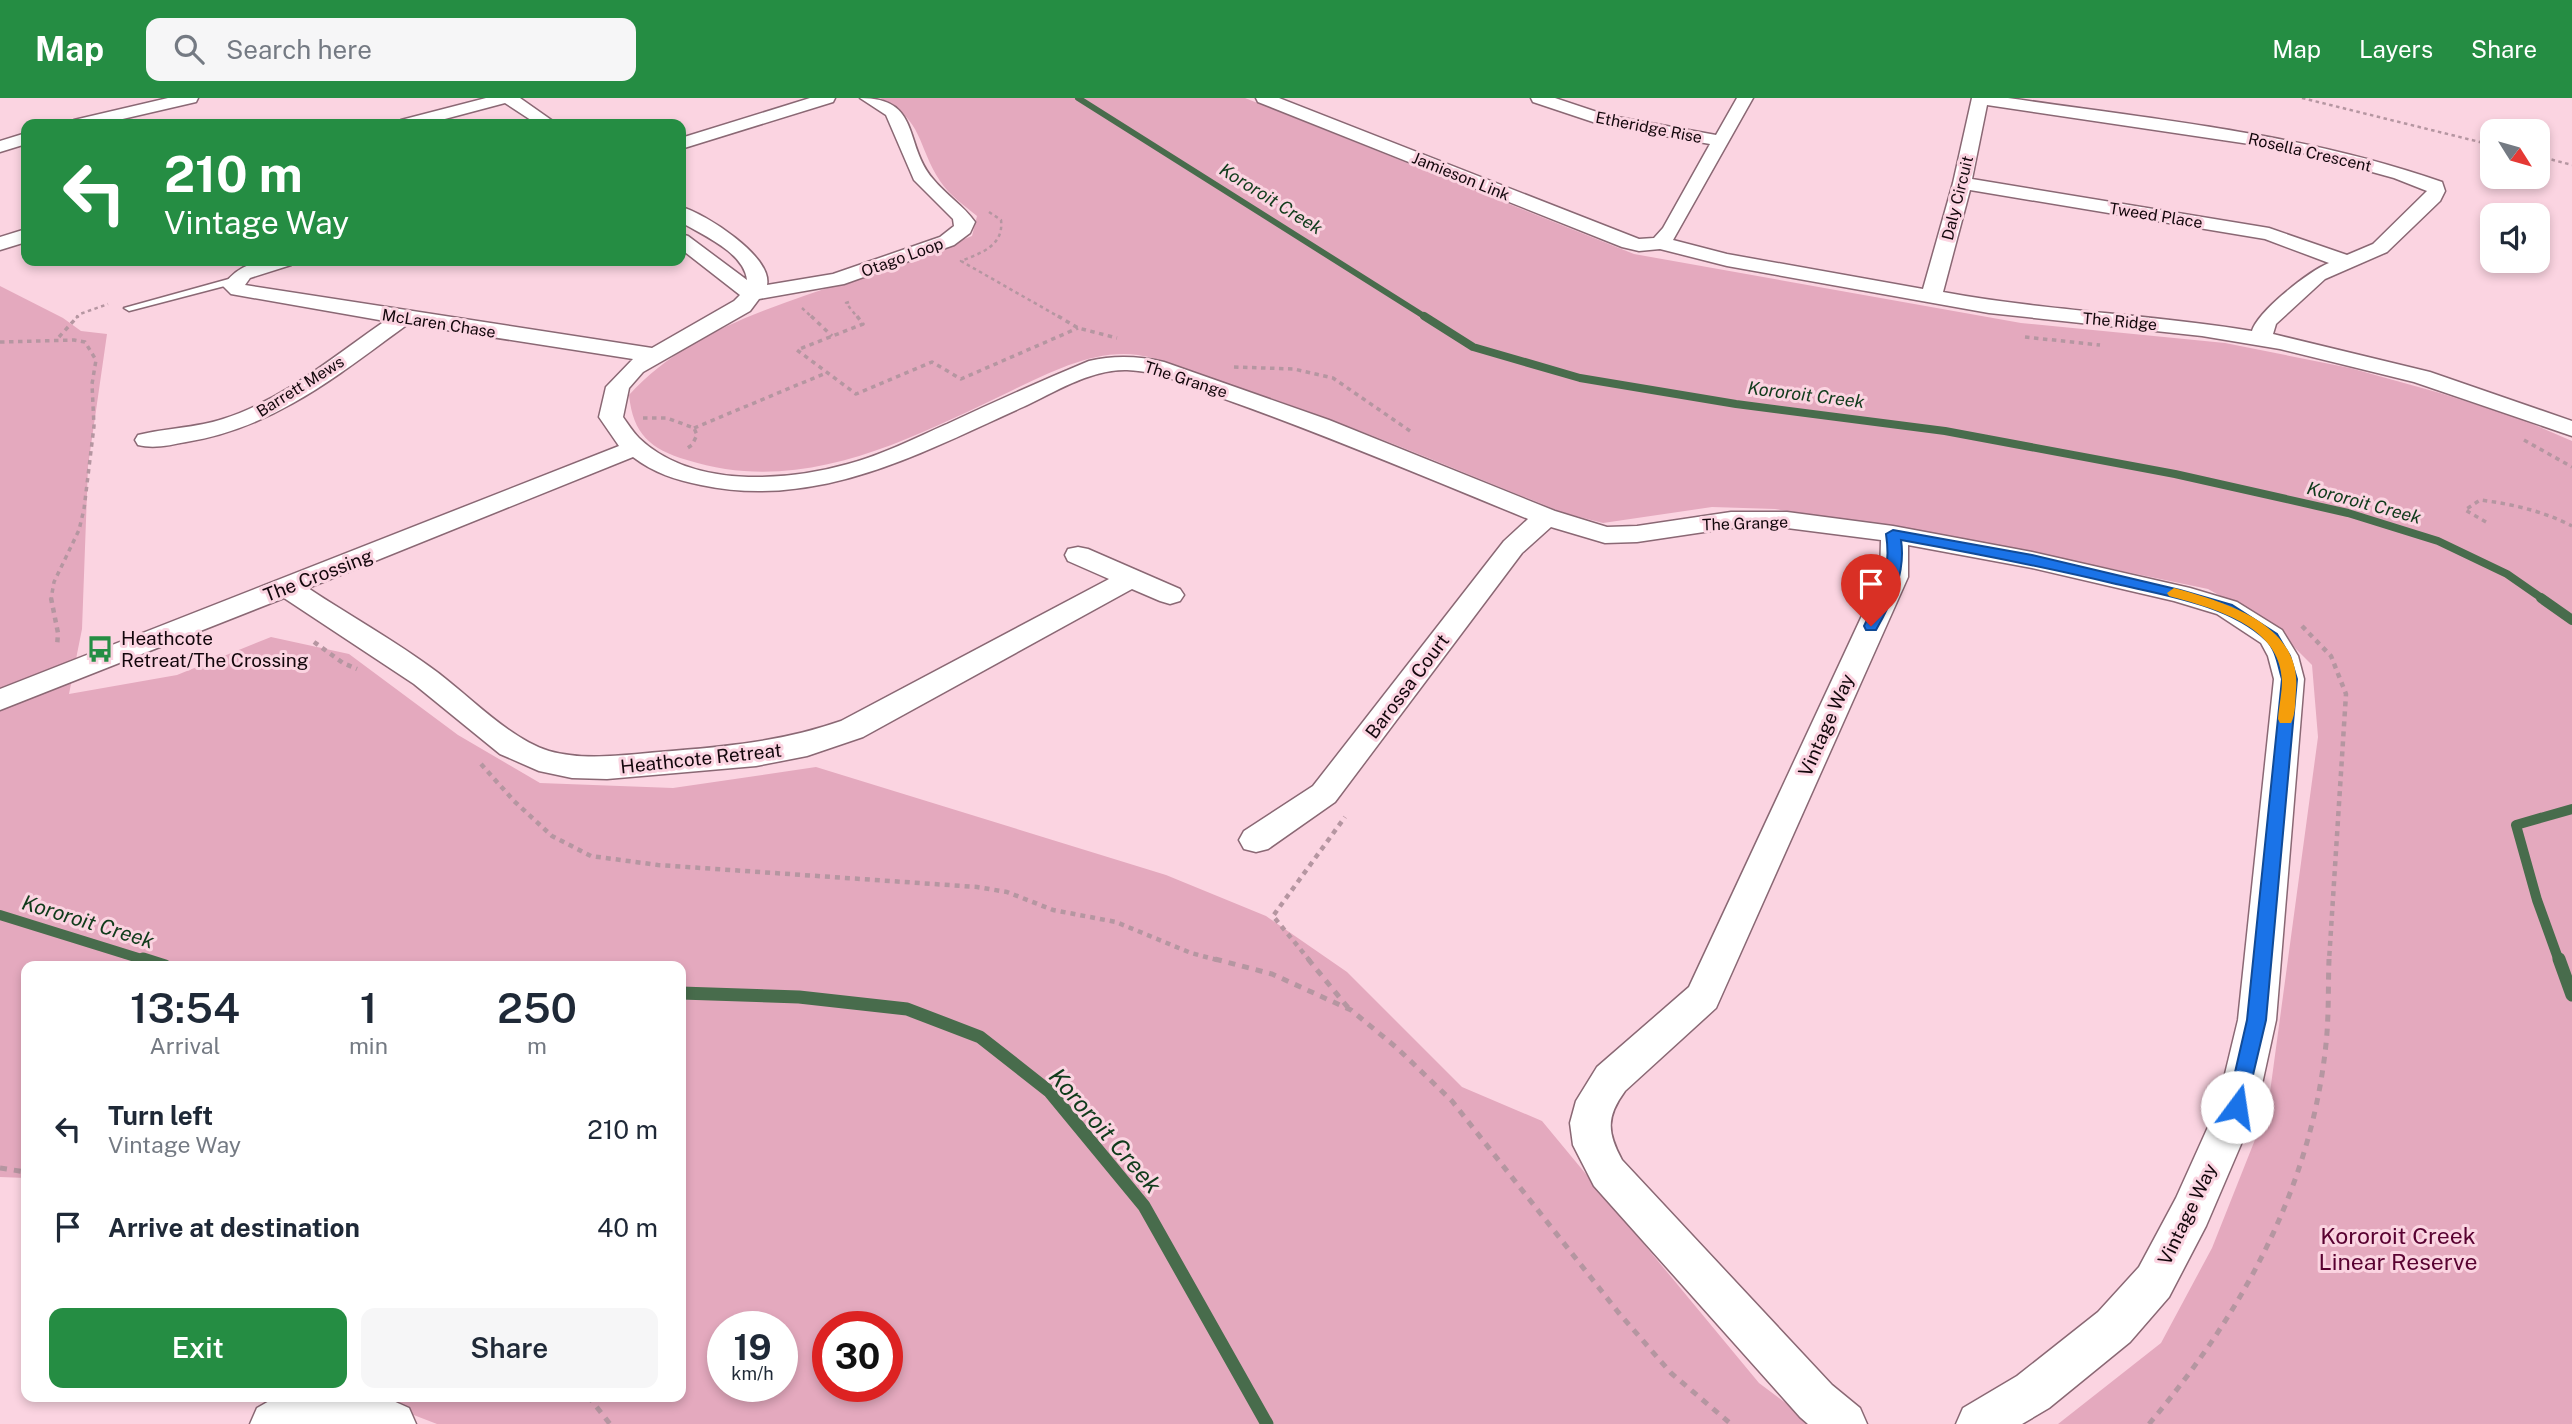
<!DOCTYPE html>
<html lang="en">
<head>
<meta charset="utf-8">
<style>
	body { margin:0; font-family:"Public Sans",sans-serif; background:#f6f6f7; color:#1f2937; height:100vh; display:flex; flex-direction:column; font-size:26px; white-space:nowrap }
	* { box-sizing:border-box; margin:0 }
	p { font-size:23px; color:#747a83 }
	.icon { flex:none; width:38px; height:38px; fill:none; stroke:currentColor; stroke-width:2; stroke-linecap:round; stroke-linejoin:round }
	.map { position:relative; flex:1; overflow:hidden }
	.panel { position:absolute; left:21px; top:863px; width:665px; height:441px; display:flex; flex-direction:column; background:#fff; border-radius:14px; box-shadow:0 4px 10px #0003 }
	.panel>* { flex:none }
	.banner { position:absolute; left:21px; top:21px; width:665px; height:147px; border-radius:14px; box-shadow:0 4px 10px #0003; background:#258d43; color:#fff; overflow:hidden }
	.needle { width:46px; rotate:127deg }
	.buttons { position:absolute; left:2480px; top:21px; display:grid; gap:14px }
	.buttons a { display:grid; place-items:center; width:70px; height:70px; border-radius:14px; background:#fff; box-shadow:0 4px 10px #0003; font-size:35px }
	.speed { position:absolute; left:707px; top:1213px; display:flex; gap:14px; font-size:35px; font-weight:700; text-align:center }
	.speed>* { display:grid; place-content:center; width:91px; height:91px; border-radius:50%; background:#fff; box-shadow:0 4px 10px #0003; line-height:1 }
	.speed small { font-size:18px; font-weight:400 }
	.speed .limit { border:10px solid #d22; background:#fff; color:#111 }
	.pin { position:absolute; display:grid; place-items:center; width:60px; height:60px; color:#fff; margin:-72px -30px; border-radius:50% 50% 50% 0; rotate:-45deg; box-shadow:0 0 7px #0007 }
	.pin .icon { rotate:45deg }
	.me { position:absolute; width:77px; margin:-38px; rotate:14deg; stroke-linejoin:round; filter:drop-shadow(0 0 5px #0008) }
	.turn { display:flex; align-items:center; gap:24px; height:147px; padding:0 28px; font-size:32px }
	.turn .icon { width:91px; height:91px; stroke-width:2.5 }
	.turn b { display:block; font-size:49px; line-height:60px }
	.eta { display:flex; justify-content:space-evenly; align-items:center; height:119px; text-align:center }
	.eta b { font-size:42px; font-weight:600; line-height:49px }
	.primary-button { display:flex; gap:14px; margin-top:auto; padding:14px 28px }
	.primary-button a { flex:1; height:80px; border-radius:14px; background:#258d43; color:#fff; font-size:28px; font-weight:600; line-height:80px; text-align:center }
	.primary-button a+a { background:#f6f6f7; color:#1f2937 }
	ul { padding:0; list-style:none }
	li { display:flex; align-items:center; gap:21px; height:98px; padding:0 28px }
	li div { flex:1 }
	li b { display:block; font-size:26px }
	li em { font-style:normal }
	header { display:flex; align-items:center; gap:42px; box-sizing:border-box; height:98px; padding:0 35px; background:#258d43; color:#fff }
	header strong { font-size:33px }
	nav { display:flex; gap:38px; margin-inline-start:auto; font-size:24px }
	.search { width:490px; height:63px; background:#f6f6f7; display:flex; align-items:center; gap:18px; box-sizing:border-box; padding:0 24px; border-radius:14px; color:#747a83; font-size:26px }
	.map>svg:first-child { display:block }
</style>
</head>
<body>
<header>
<strong>Map</strong>
<div class="search"><svg class="icon" aria-label="search" viewBox="0 0 24 24"><circle cx="10" cy="10" r="6"/><path d="M15 15l6 6"/></svg>Search here</div>
<nav><a>Map</a><a>Layers</a><a>Share</a></nav>
</header>
<div class="map">
<svg width="2572" height="1326" viewBox="0 0 2572 1326">
	<rect width="100%" height="100%" fill="#fbd4e1"/>
	<g fill="#e4a9be" fill-rule="evenodd">
		<path d="M880,0H1245L1634,156L2021,225L2225,245L2350,270L2440,295L2521,321L2572,343V1326H2058L2161,1245L2212,1150L2268,1009L2318,639L2312,567L2272,527L2208,491L2050,458L1775,411L1712,409L1603,425L1564,415C1454,371 1346,324 1234,288C1207,279 1164,261 1138,257C1095,251 1051,274 1013,292C910,341 803,399 687,362C650,351 633,336 629,297C686,234 772,209 851,182C892,169 932,154 972,138L977,118C965,108 949,97 940,83C917,48 924,22 880,0Z"/>
		<path d="M0,188L63,220L81,233L107,236L88,368L82,531L69,596L177,577L271,539L349,556L458,637L540,685L673,690L816,669L1166,777L1266,818L1347,874L1462,989L1542,1023L1759,1285L1814,1326H437L367,1299L681,1298V868H26V1080L0,1079ZM723,1228H782V1288H723ZM828,1228H887V1288H828Z"/>
	</g>
	<g fill="none" stroke-linecap="round" stroke-linejoin="round">
		<polyline stroke="#486c4c" stroke-width="6" points="1078,0 1427,220"/>
		<polyline stroke="#486c4c" stroke-width="8" points="1424,218 1473,249 1580,280 1736,306 1945,333 2175,376 2348,415 2438,443 2507,476 2543,501"/>
		<g stroke="#486c4c" stroke-width="10">
			<polyline points="2541,500 2572,522"/>
			<polyline points="0,817 148,863"/>
			<polyline points="2559,863 2537,802 2516,727 2572,711"/>
		</g>
		<g stroke="#486c4c" stroke-width="13">
			<polyline points="143,861 165,868"/>
			<polyline points="2559,861 2572,897"/>
			<polyline points="681,895 799,899 907,911 980,939 1050,994 1144,1108 1267,1326"/>
		</g>
		<defs>
			<polygon id="service" points="236,179 240,180 240,184 129,213 124,210"/>
			<g id="minor">
				<polygon points="168,0 198,0 196,4 101,26 71,26 74,22"/>
				<polygon points="486,0 520,0 557,26 537,26 505,5 426,26 398,26 401,22"/>
				<polygon points="810,0 835,0 833,4 681,51 681,40"/>
				<path d="M860,0C922,0 903,46 933,81C946,97 963,107 975,124L970,135L954,147L844,186L759,201L750,213L643,274L629,290L623,319C628,326 633,334 639,340C691,390 784,384 848,366C882,357 915,340 947,326C994,304 1041,283 1089,263C1114,257 1139,258 1164,264L1329,322L1555,413L1607,429L1637,428L1731,414H1787L1893,428L2032,454L2190,490L2237,504L2282,532L2298,558L2304,581L2276,922L2257,1009L2206,1128L2169,1199L2130,1244L2049,1310L2022,1326H1956L1963,1310L2017,1278L2098,1214L2139,1169L2176,1100L2217,1009L2238,922L2274,581L2268,558L2261,545L2217,516L2174,503L2032,470L1908,447V479L1716,910L1625,993C1606,1019 1607,1034 1622,1062L1832,1287L1860,1310L1867,1326H1808L1800,1319L1594,1088L1573,1047L1570,1025L1576,1003L1597,969L1689,889L1880,479L1881,442L1787,430H1731L1637,444L1605,445L1551,429L1522,455L1335,704L1268,751L1256,754L1244,751L1239,742L1244,733L1313,688L1504,443L1528,421C1430,381 1333,340 1233,304C1199,292 1163,273 1127,272C1091,271 1055,294 1023,309C921,355 818,412 701,387C676,382 654,375 633,359L308,490C350,518 396,543 437,574C469,598 510,641 549,653C584,663 623,657 659,654C722,649 781,644 841,623L1109,481L1068,463L1065,457L1068,451L1078,449L1088,451L1180,491L1184,497L1180,503L1170,506L1160,503L1132,491L863,639L807,658L756,668L607,681L572,680L539,673L500,656L414,586L284,500L0,612V591L619,348L599,319L606,289L633,261L408,226C338,277 274,330 186,344C171,347 154,351 138,347L135,342L138,337C166,330 196,330 223,321C283,302 334,258 385,223L231,196L223,188C242,161 264,163 294,163L291,167L250,180L245,187L652,250L734,203L740,197L681,151V136L688,138L747,182C744,154 702,137 681,124V109C705,115 773,159 767,187L833,176L940,139L954,128L953,121L914,82L886,17Z"/>
				<path d="M1256,0H1279L1639,141L1654,140L1663,130L1710,46L1602,27L1533,4L1531,0H1555L1606,17L1716,37L1737,0H1753L1673,142L1727,156L1923,191L1953,85L1972,0H2008C2154,21 2302,35 2442,84L2445,93L2440,103L2387,154L2325,181L2276,226L2273,236L2430,274L2572,323V338L2414,284L2280,251L2202,238L1989,215L1727,168L1660,151L1639,153L1622,149L1258,4ZM1987,7L2296,53L2394,80L2427,93L2373,146L2347,157L2269,130L1972,81ZM1970,92L2265,141L2329,165C2309,173 2258,213 2252,233C2150,216 2045,213 1943,194Z"/>
				<polygon points="26,35 26,46 0,54 0,43"/>
				<polygon points="26,131 26,144 0,152 0,139"/>
				<polygon points="278,1298 382,1298 409,1310 416,1326 250,1326 257,1310"/>
			</g>
		</defs>
		<use href="#service" stroke="#8a6874" stroke-width="3"/>
		<use href="#minor" stroke="#8a6874" stroke-width="3"/>
		<g stroke="#b596a1" stroke-width="2.5" stroke-dasharray="3.5 3.5" stroke-linecap="butt">
			<polyline points="2302,0 2492,47"/>
			<polyline points="2538,58 2572,67"/>
			<path d="M989,114L1001,122C1004,148 981,155 961,163L1061,220"/>
			<polyline points="849,204 846,205 858,220"/>
			<polyline points="802,210 813,220"/>
			<polyline points="76,220 80,216 108,206"/>
		</g>
		<g stroke="#b596a1" stroke-width="3.5" stroke-dasharray="4.5 4.5" stroke-linecap="butt">
			<polyline points="811,218 832,238"/>
			<polyline points="857,218 863,226 797,252 856,296 932,264 961,281 1078,230"/>
			<polyline points="1058,218 1078,230 1117,240"/>
			<polyline points="59,239 78,218"/>
			<polyline points="2025,239 2100,247"/>
			<polyline points="0,244 74,242 85,244 96,262 92,286 94,328 84,411 79,432 54,484 51,501"/>
			<polyline points="1234,269 1294,271 1333,280 1413,335"/>
			<polyline points="643,320 667,320 694,330 697,337 692,347 686,351"/>
			<polyline points="694,330 826,275"/>
			<polyline points="2524,342 2572,369"/>
			<path d="M2486,424L2465,412L2480,402C2512,406 2543,413 2572,428"/>
		</g>
		<g stroke="#b596a1" stroke-width="4.5" stroke-dasharray="5 5" stroke-linecap="butt">
			<polyline points="51,500 58,535 57,549"/>
			<polyline points="2302,528 2331,558 2346,596 2329,863"/>
			<polyline points="314,544 343,565 357,571"/>
			<polyline points="481,666 514,703 552,738 591,758 658,767 977,789 1007,794 1053,812 1116,824 1191,855 1221,863"/>
			<polyline points="1310,863 1273,818 1345,719"/>
		</g>
		<g stroke="#b596a1" stroke-width="5" stroke-dasharray="7 7" stroke-linecap="butt">
			<polyline points="1215,861 1272,876 1351,912 1397,950 1452,1003 1618,1214 1671,1275 1731,1326"/>
			<polyline points="1308,861 1350,912"/>
			<polyline points="0,1070 26,1074"/>
			<polyline points="588,1298 610,1326"/>
			<path d="M2149,1326C2241,1217 2311,1091 2326,946C2329,918 2328,889 2329,861"/>
		</g>
		<use href="#service" fill="#fff" fill-rule="evenodd"/>
		<use href="#minor" fill="#fff" fill-rule="evenodd"/>
	</g>
	<path fill="#1a73e8" stroke="#114b97" stroke-width="2" d="M1893,432L2032,457L2180,492L2232,507L2277,536L2290,558L2297,581L2266,922L2244,1015L2237,1018L2230,1015L2227,1009L2247,922L2282,581C2278,568 2276,551 2266,542C2230,507 2164,497 2116,486C2045,469 1973,455 1901,442C1906,474 1892,504 1876,532H1866L1864,528C1880,494 1892,475 1886,436Z"/>
	<path fill="#f59e0b" d="M2174,490C2225,504 2302,526 2296,592C2295,603 2296,615 2291,625H2280L2278,621C2279,608 2282,595 2282,583C2281,527 2212,510 2169,498L2167,495Z"/>
	<defs>
		<symbol id="bus-bare" viewBox="-9 -9 18 18"><path d="M-5-6H5V4H4V6H2V4H-2V6H-4V4H-5ZM-3.5-4V0h7V-4ZM-3.5 1.2v1.5H-2V1.2ZM2 1.2v1.5H3.5V1.2Z" fill="#258d43" stroke="#fbd4e1" stroke-width="2.5" paint-order="stroke"/></symbol>
	</defs>
	<g fill-rule="evenodd">
		<use href="#bus-bare" x="81" y="532" width="38" height="38"/>
	</g>
	<g text-anchor="middle" stroke-width="6" stroke-linejoin="round" paint-order="stroke">
		<g font-size="16" fill="#13070c" stroke="#fbd4e1">
			<text transform="translate(1649 29) rotate(11)" y="6">Etheridge Rise</text>
			<text transform="translate(2310 54) rotate(13)" y="6">Rosella Crescent</text>
			<text transform="translate(1461 78) rotate(22)" y="6">Jamieson Link</text>
			<text transform="translate(1957 100) rotate(-76)" y="6">Daly Circuit</text>
			<text transform="translate(2156 117) rotate(9)" y="6">Tweed Place</text>
			<text transform="translate(902 159) rotate(-20)" y="6">Otago Loop</text>
			<text transform="translate(2120 223) rotate(5)" y="6">The Ridge</text>
			<text transform="translate(439 225) rotate(9)" y="6">McLaren Chase</text>
			<text transform="translate(1186 281) rotate(18)" y="6">The Grange</text>
			<text transform="translate(300 288) rotate(-32)" y="6">Barrett Mews</text>
			<text transform="translate(1745 425) rotate(-2)" y="6">The Grange</text>
		</g>
		<g font-size="18" font-style="italic" fill="#103b1b" stroke="#fbd4e1">
			<text transform="translate(1271 101) rotate(32)" y="6">Kororoit Creek</text>
			<text transform="translate(1806 297) rotate(7)" y="6">Kororoit Creek</text>
			<text transform="translate(2364 405) rotate(15)" y="6">Kororoit Creek</text>
		</g>
		<g font-size="19" fill="#13070c" stroke="#fbd4e1">
			<text transform="translate(318 477) rotate(-21)" y="7">The Crossing</text>
			<text transform="translate(1407 588) rotate(-53)" y="7">Barossa Court</text>
			<text transform="translate(1826 627) rotate(-66)" y="7">Vintage Way</text>
			<text transform="translate(701 660) rotate(-6)" y="7">Heathcote Retreat</text>
			<text transform="translate(2187 1116) rotate(-64)" y="7">Vintage Way</text>
		</g>
		<g font-size="19" fill="#13070c" stroke="#fbd4e1" text-anchor="start">
			<text x="121" y="547">Heathcote<tspan x="121" dy="22">Retreat/The Crossing</tspan></text>
		</g>
		<g font-size="21" font-style="italic" fill="#103b1b" stroke="#fbd4e1">
			<text transform="translate(88 824) rotate(17)" y="7">Kororoit Creek</text>
		</g>
		<g font-size="23" fill="#590231" stroke="#fbd4e1">
			<text x="2398" y="1146">Kororoit Creek<tspan x="2398" dy="26">Linear Reserve</tspan></text>
		</g>
		<g font-size="24" font-style="italic" fill="#103b1b" stroke="#fbd4e1">
			<text transform="translate(1105 1033) rotate(49)" y="8">Kororoit Creek</text>
		</g>
	</g>
</svg>
<div class="buttons">
<a><svg class="needle" viewBox="-14 -14 28 28"><path d="M0-13l5 13h-10z" fill="#e53935"/><path d="M0 13l5-13h-10z" fill="#747a83"/></svg></a>
<a><svg class="icon" aria-label="sound" viewBox="0 0 24 24"><path d="M4 9h4l5-4v14l-5-4H4zM17 9q2 3 0 6"/></svg></a>
</div>
<div class="speed"><div>19<small>km/h</small></div><div class="limit">30</div></div>
<div class="pin" style="left:1871px;top:528px;background:#d93025"><svg class="icon" aria-label="arrive" viewBox="0 0 24 24"><path d="M6 21V4h12l-3 4 3 4H6"/></svg></div>
<svg class="me" style="left:2237px;top:1009px" viewBox="-20 -20 40 40"><circle r="19" fill="#fff"/><path d="M0-13L10 11 0 6-10 11z" fill="#1a73e8"/></svg>
<div class="banner">
<div class="turn"><svg class="icon" aria-label="left" viewBox="0 0 24 24"><path d="M17 20v-9H6M10 6l-5 5 5 5"/></svg><div><b>210 m</b>Vintage Way</div></div>
</div>
<section class="panel">
<div class="eta">
<div><b>13:54</b><p>Arrival</p></div>
<div><b>1</b><p>min</p></div>
<div><b>250</b><p>m</p></div>
</div>
<ul>
<li><svg class="icon" aria-label="left" viewBox="0 0 24 24"><path d="M17 20v-9H6M10 6l-5 5 5 5"/></svg><div><b>Turn left</b><p>Vintage Way</p></div><em>210 m</em></li>
<li><svg class="icon" aria-label="arrive" viewBox="0 0 24 24"><path d="M6 21V4h12l-3 4 3 4H6"/></svg><div><b>Arrive at destination</b></div><em>40 m</em></li>
</ul>
<div class="primary-button"><a>Exit</a><a>Share</a></div>
</section>
</div>
</body>
</html>
